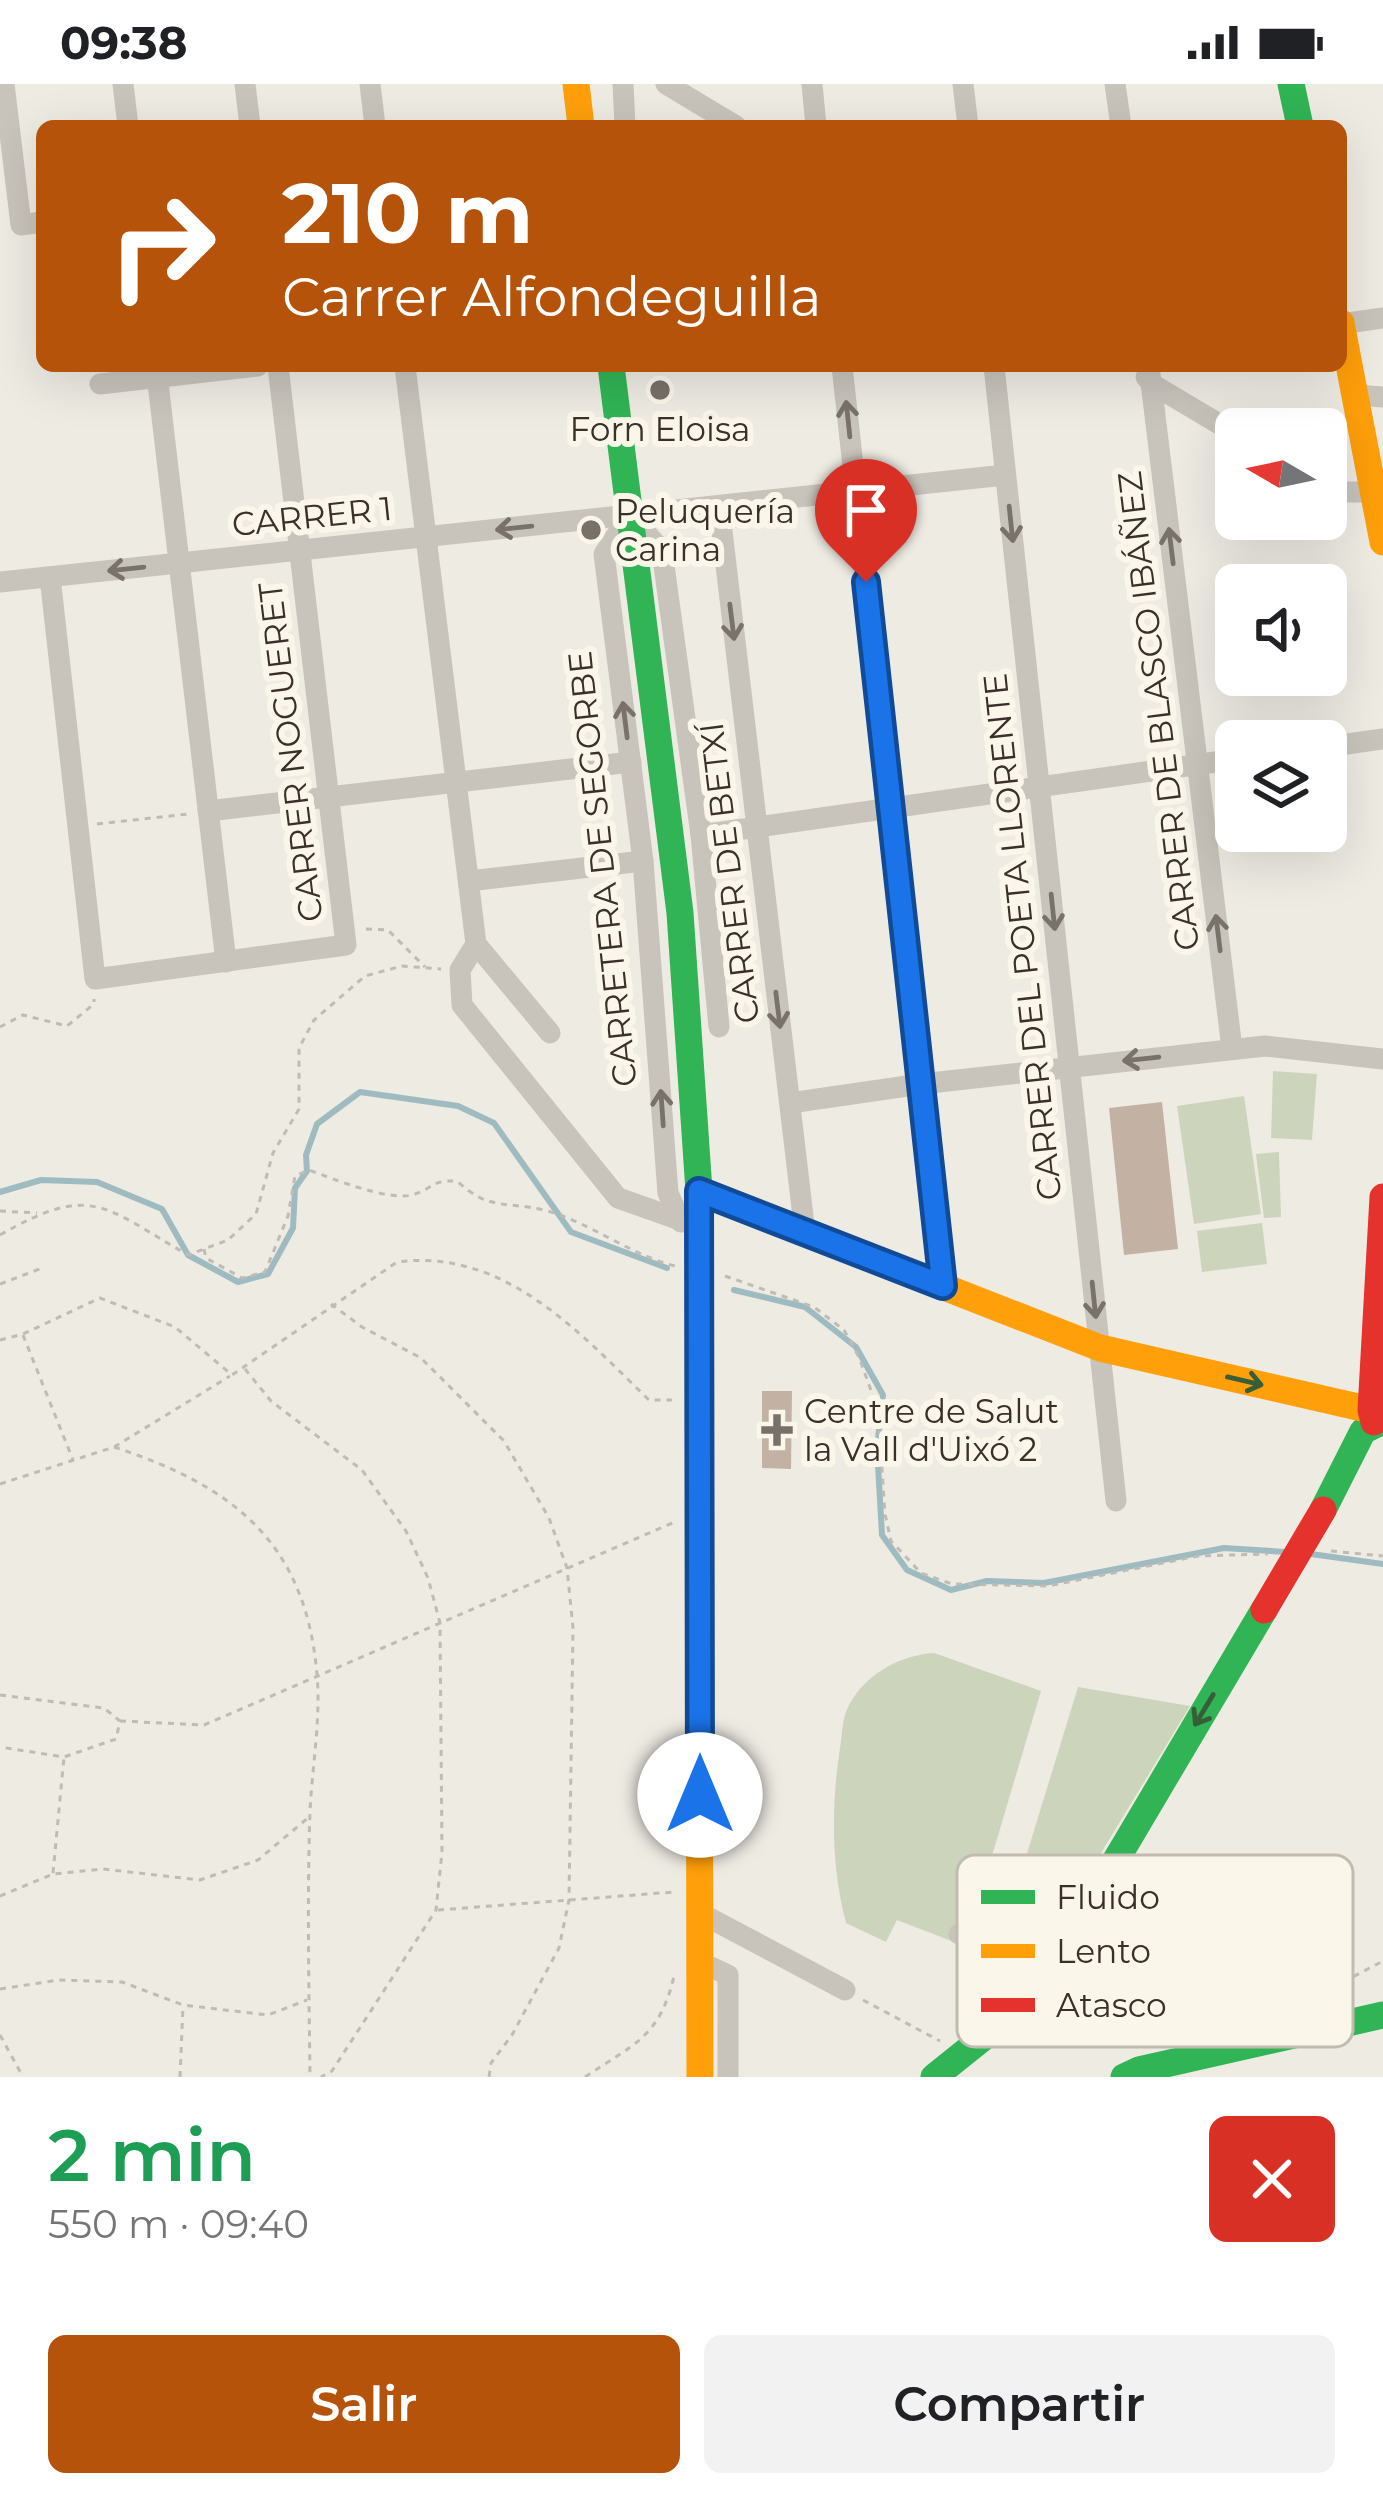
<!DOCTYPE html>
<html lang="es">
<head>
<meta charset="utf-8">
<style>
	body { margin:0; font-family:Montserrat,sans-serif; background:#f2f2f2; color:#202124; height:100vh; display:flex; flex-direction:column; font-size:45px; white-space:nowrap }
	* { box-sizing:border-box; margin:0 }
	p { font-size:39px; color:#757577 }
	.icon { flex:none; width:66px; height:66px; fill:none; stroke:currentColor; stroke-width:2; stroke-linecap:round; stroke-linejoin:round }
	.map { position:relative; height:1993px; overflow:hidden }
	.side { display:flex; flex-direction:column; background:#fff; flex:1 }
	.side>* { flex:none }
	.top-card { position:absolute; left:36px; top:36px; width:1311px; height:252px; border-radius:18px; box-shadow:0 12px 48px #0002; background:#b45309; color:#fff; overflow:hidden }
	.needle { width:78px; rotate:279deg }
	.tools { position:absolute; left:1215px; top:324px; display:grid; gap:24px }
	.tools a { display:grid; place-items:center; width:132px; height:132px; border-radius:18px; background:#fff; box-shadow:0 12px 48px #0002; font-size:60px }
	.pin { position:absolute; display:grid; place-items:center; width:102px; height:102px; color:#fff; margin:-123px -51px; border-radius:50% 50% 50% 0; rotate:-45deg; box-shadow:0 0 12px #0007 }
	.pin .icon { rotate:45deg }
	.me { position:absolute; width:132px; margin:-66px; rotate:0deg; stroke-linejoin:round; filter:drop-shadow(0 0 9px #0008) }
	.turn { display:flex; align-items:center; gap:42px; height:252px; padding:0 48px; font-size:54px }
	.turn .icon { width:156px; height:156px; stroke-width:2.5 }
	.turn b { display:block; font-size:84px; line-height:102px }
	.round { display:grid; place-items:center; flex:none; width:126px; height:126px; border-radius:18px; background:#f2f2f2 }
	.head { display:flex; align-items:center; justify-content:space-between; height:204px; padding:0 48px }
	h1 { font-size:72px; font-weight:600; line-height:90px; color:#1e9e55 }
	.primary-button { display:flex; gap:24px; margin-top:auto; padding:24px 48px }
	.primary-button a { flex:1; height:138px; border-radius:18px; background:#b45309; color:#fff; font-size:48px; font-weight:600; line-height:138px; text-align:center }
	.primary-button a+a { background:#f2f2f2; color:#202124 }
	.status { display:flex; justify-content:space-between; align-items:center; height:84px; padding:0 60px; background:#fff; direction:ltr }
	.status svg { height:33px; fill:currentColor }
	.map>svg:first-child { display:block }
</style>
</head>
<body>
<div class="status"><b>09:38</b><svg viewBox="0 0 49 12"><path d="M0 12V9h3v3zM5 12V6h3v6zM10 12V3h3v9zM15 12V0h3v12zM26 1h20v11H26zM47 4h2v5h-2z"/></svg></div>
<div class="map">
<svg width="1383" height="1993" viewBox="0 0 1383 1993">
	<rect width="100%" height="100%" fill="#eeebe3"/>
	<g fill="#ccd5bc">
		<polygon points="1273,987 1317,990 1312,1056 1271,1054"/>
		<polygon points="1244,1012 1261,1130 1194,1140 1177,1022"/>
		<polygon points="1279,1068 1281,1133 1264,1134 1256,1070"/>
		<polygon points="1262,1139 1267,1180 1202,1188 1197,1147"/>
		<path d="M934,1569L1041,1607L972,1839L954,1858L897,1836L886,1858L846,1839C831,1781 831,1724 840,1664C842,1653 842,1638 846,1628C860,1593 898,1571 934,1569Z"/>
		<polygon points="1078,1603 1190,1622 1043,1865 1002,1851"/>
	</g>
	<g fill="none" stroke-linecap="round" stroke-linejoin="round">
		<g stroke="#9ebbc1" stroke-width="6">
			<polyline points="0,1108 41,1096 97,1098 162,1125 188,1171 238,1198 268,1190 293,1144 295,1104 307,1087 306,1071 317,1040 360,1008 458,1022 494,1039 571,1148 667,1184"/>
			<polyline points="734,1206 805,1223 856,1263 883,1311 877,1363 882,1451 907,1486 951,1506 987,1497 1044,1499 1224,1464 1286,1468"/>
			<polyline points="1311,1470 1383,1480"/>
		</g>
	</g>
	<g fill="#c3b2a4">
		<polygon points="1162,1018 1178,1165 1124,1171 1109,1024"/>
		<polygon points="762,1307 792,1307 791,1385 762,1384"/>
	</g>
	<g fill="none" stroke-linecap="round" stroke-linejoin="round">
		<g stroke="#c0bbb4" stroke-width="3" stroke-dasharray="6 6" stroke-linecap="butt">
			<polyline points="97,740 188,730"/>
			<polyline points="366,845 388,846 425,883"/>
			<polyline points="0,943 23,931 67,942 94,920 94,915"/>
			<polyline points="0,1127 37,1129"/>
			<path d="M0,1151C92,1098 104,1123 188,1171L228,1156L256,1130L273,1069L299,1025V964L314,936L365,892L402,882L441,885"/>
			<path d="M204,1165L206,1174L242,1194L265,1188L288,1132L295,1092L309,1086C333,1095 388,1117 412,1111C434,1105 429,1096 457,1097C489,1127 505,1117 544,1126C590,1138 628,1170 675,1182"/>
			<polyline points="725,1192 814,1223 844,1246 859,1273 878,1326 885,1430 891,1457 921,1489 952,1500 1048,1502 1198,1472 1268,1470"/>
			<polyline points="0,1200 45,1183"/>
			<polyline points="331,1220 362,1243 421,1274 504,1357 549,1434 567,1484 573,1544 569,1816 559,1864 512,1951 491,1979 489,1993"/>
			<polyline points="23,1251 73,1376"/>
			<path d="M0,1256L23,1250L100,1214L175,1243L232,1291L397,1178C504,1164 579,1248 649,1316H672"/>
			<polyline points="245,1285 271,1317 362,1386 406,1447 428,1494 440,1539 442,1768 436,1826 332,1987 321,1993"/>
			<path d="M114,1363C233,1402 306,1458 317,1591C321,1635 312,1683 310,1728C307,1816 309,1905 310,1993"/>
			<polyline points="0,1400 114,1363 230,1292"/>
			<polyline points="1331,1467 1383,1472"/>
			<polyline points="0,1611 104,1624 120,1637 116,1655 64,1673 0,1663"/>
			<polyline points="120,1637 204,1641 677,1437"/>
			<polyline points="53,1789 64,1673"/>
			<polyline points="0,1812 53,1790 103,1785 200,1796 258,1776 309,1733"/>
			<polyline points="438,1826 674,1808"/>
			<polyline points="0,1905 59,1896 122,1898 183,1921 268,1931 307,1916"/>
			<polyline points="863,1916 940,1957"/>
			<polyline points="1290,1926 1383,1877"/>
			<polyline points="0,1951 23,1993"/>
			<polyline points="180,1993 183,1922"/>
			<path d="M585,1993C634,1960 660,1953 674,1892"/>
		</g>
		<g stroke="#c8c3bb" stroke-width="21">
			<polyline points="4,0 21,141 42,138"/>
			<polyline points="123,0 128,42"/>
			<polyline points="245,0 250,42"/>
			<polyline points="370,0 375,42"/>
			<polyline points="623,0 625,42"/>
			<polyline points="666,0 736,42"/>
			<polyline points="812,0 816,42"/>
			<polyline points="963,0 968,42"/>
			<polyline points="1115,0 1121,42"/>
			<polyline points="1341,240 1383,234"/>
			<polyline points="156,282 226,878"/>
			<polyline points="405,282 476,860 550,949"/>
			<polyline points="842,282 943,1202"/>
			<polyline points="994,282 1116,1417"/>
			<polyline points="1149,282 1232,965"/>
			<polyline points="1146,293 1152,300 1236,350"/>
			<polyline points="100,300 258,282"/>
			<polyline points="1356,311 1383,313"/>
			<polyline points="1326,403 1334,408 1382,408"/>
			<polyline points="719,422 805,1149"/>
			<polyline points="630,431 604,470 643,777 668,1109 681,1138"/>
			<polyline points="631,432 662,467 701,751 719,943"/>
			<polyline points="50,493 95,895 346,861 278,282"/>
			<polyline points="0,498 1005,391"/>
			<polyline points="1326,663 1383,655"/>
			<polyline points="208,727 631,678"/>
			<polyline points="701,751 1236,675"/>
			<polyline points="469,797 643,777"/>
			<polyline points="476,860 460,886 462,921 618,1114 689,1139"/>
			<polyline points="790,1019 921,1000 1265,962 1383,975"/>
			<polyline points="700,1829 845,1906"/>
			<polyline points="959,1850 1052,1884"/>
			<polyline points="700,1878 728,1891 728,1993"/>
		</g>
		<g stroke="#30b455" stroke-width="27">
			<polyline points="1291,0 1300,42"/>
			<polyline points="611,282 680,829 699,1107 699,1398"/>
			<polyline points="1323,1426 1363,1347 1383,1337"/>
			<polyline points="934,1993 994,1945 1052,1884 1264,1526"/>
			<polyline points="1124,1993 1139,1986 1383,1931"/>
		</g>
		<g stroke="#ff9f0a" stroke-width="27">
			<polyline points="576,0 581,42"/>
			<polyline points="1341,239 1383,458"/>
			<polyline points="699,1107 1100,1264 1371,1326"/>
			<polyline points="699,1398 700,1993"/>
		</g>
		<polyline stroke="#e5322d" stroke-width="27" points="1374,1338 1371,1326 1383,1113"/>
		<polyline stroke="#e5322d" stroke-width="27" points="1264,1526 1323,1426"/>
	</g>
	<defs><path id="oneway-shaft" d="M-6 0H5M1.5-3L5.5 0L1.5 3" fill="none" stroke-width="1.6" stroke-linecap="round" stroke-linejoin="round" transform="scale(3)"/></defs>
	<g stroke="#79726b">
		<use href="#oneway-shaft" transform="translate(848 335) rotate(-96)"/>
		<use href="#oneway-shaft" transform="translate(1011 440) rotate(84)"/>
		<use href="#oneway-shaft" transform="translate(514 444) rotate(174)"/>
		<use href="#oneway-shaft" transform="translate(1171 462) rotate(-97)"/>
		<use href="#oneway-shaft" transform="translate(126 485) rotate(174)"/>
		<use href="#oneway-shaft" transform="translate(732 538) rotate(83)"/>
		<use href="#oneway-shaft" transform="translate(625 636) rotate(-97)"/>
		<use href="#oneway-shaft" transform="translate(1053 828) rotate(84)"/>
		<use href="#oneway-shaft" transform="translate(1218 849) rotate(-97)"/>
		<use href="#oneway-shaft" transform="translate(778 926) rotate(83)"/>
		<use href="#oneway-shaft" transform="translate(1141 975) rotate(174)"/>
		<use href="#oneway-shaft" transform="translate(662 1024) rotate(-94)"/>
		<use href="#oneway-shaft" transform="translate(1094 1216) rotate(84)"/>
	</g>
	<g stroke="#365e38">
		<use href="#oneway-shaft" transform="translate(1245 1297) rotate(13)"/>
		<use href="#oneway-shaft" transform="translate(1204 1626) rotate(121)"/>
	</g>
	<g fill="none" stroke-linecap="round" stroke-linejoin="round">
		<defs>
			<polyline id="route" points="700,1711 699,1107 943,1202 866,498"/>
		</defs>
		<use href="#route" stroke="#114b97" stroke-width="30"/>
		<use href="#route" stroke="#1a73e8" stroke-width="21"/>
	</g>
	<g fill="#78716a" stroke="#fbf6ea" stroke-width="4.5">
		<circle cx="660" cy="306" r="12"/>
		<circle cx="591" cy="446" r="12"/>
		<path d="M771 1328h12v12h12v12h-12v12h-12v-12h-12v-12h12z"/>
	</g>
	<g text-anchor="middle" stroke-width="12" stroke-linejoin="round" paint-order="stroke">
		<g font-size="33" fill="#393029" stroke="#fbf6ea" text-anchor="start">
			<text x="660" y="357" text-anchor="middle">Forn Eloisa</text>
			<text x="615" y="439">Peluquería<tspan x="615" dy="38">Carina</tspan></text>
			<text x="804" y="1339">Centre de Salut<tspan x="804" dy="38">la Vall d'Uixó 2</tspan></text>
		</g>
		<g font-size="33" fill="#393029" stroke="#fbf6ea">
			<text transform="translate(312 432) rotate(-6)" y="12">CARRER 1</text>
			<text transform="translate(1158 627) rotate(-97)" y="12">CARRER DE BLASCO IBÁÑEZ</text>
			<text transform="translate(290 668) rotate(-97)" y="12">CARRER NOGUERET</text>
			<text transform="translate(602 785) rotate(-96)" y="12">CARRETERA DE SEGORBE</text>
			<text transform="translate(729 789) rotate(-97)" y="12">CARRER DE BETXÍ</text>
			<text transform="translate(1022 853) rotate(-96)" y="12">CARRER DEL POETA LLORENTE</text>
		</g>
	</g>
	<rect x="957" y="1771" width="396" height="192" rx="18" fill="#fbf6ea" stroke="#c1bbb0" stroke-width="3"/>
	<rect x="981" y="1806" width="54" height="14" fill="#30b455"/>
	<rect x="981" y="1860" width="54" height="14" fill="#ff9f0a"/>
	<rect x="981" y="1914" width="54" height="14" fill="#e5322d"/>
	<g font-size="33" fill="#393029">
		<text x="1056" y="1825">Fluido</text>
		<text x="1056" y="1879">Lento</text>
		<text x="1056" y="1933">Atasco</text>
	</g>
</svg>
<div class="tools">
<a><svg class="needle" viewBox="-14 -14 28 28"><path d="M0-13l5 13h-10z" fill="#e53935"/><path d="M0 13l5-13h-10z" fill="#757577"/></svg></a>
<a><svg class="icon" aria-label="sound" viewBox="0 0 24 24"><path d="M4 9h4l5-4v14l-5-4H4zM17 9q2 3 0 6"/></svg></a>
<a><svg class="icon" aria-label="layers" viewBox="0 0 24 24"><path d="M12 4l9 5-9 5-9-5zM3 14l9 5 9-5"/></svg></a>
</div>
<div class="pin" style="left:866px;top:498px;background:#d93025"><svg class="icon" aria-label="arrive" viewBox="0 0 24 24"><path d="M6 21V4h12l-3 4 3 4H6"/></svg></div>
<svg class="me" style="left:700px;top:1711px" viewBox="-20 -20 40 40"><circle r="19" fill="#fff"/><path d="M0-13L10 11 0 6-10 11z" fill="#1a73e8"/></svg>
<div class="top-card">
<div class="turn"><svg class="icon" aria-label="right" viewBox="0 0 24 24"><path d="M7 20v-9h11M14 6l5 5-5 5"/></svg><div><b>210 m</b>Carrer Alfondeguilla</div></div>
</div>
</div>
<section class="side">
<div class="head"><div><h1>2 min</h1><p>550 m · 09:40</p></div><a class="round" style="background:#d93025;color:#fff"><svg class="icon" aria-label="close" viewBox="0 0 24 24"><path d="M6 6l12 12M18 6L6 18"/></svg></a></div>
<div class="primary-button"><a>Salir</a><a>Compartir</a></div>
</section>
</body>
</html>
